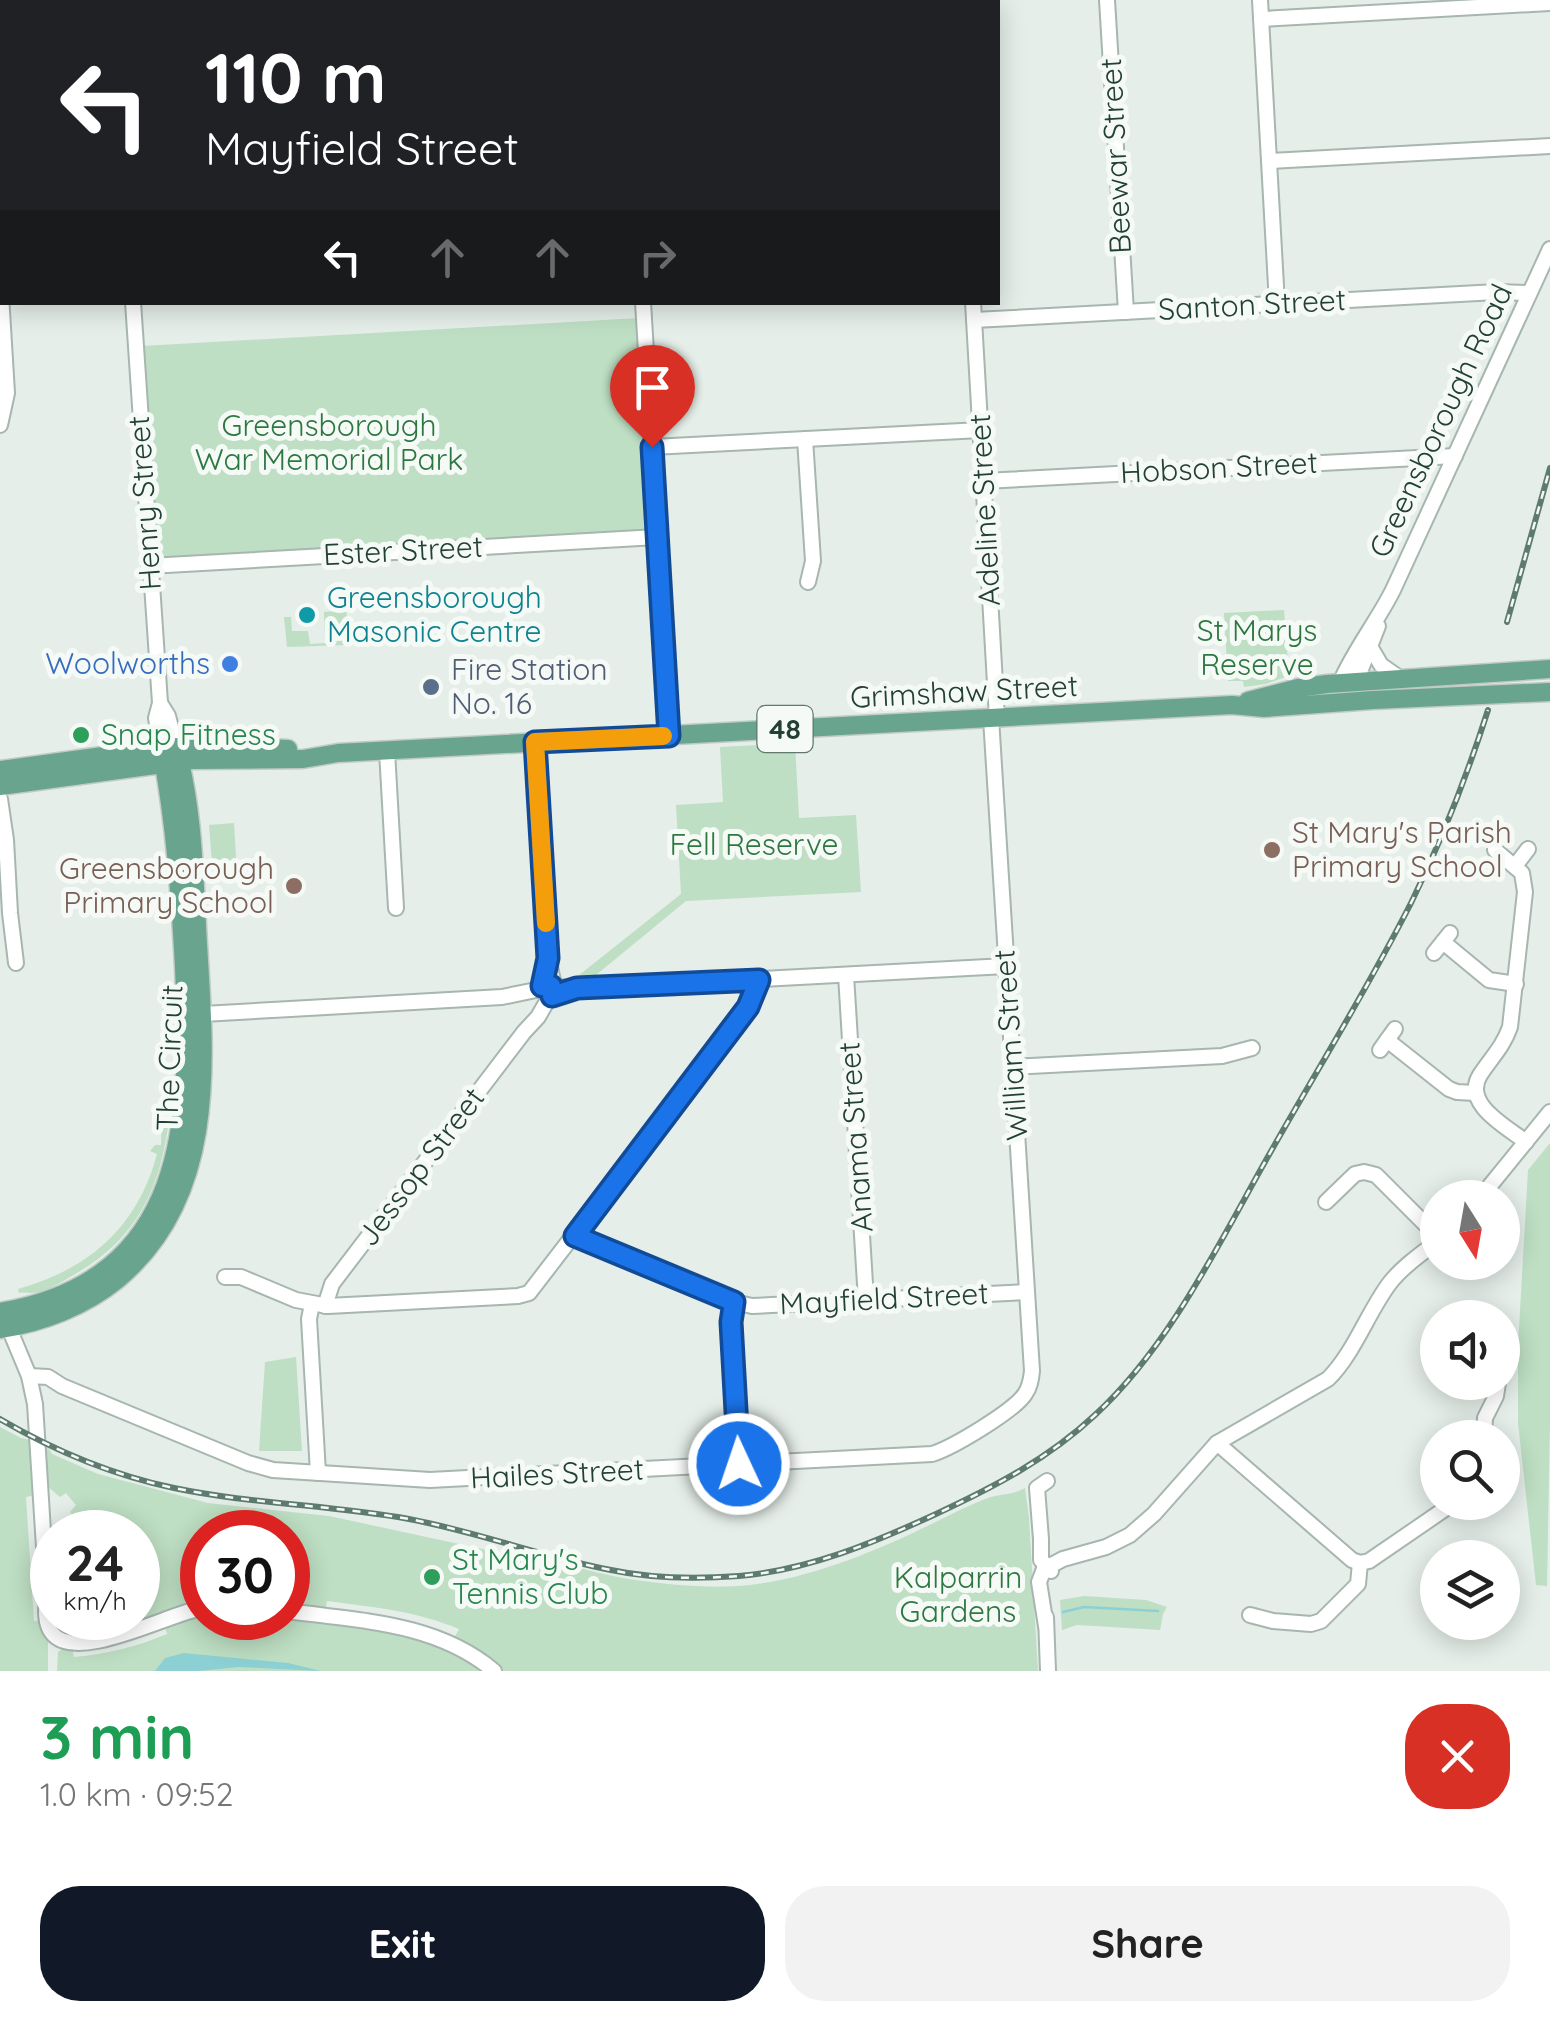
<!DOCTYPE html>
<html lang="en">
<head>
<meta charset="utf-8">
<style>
	body { margin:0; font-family:Quicksand,sans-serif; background:#f2f2f2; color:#222; height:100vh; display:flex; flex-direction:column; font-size:38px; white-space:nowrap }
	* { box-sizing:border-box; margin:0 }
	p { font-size:32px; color:#767676 }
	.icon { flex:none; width:55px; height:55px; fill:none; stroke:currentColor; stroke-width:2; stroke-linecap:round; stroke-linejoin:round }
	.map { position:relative; height:1671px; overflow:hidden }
	.drawer { display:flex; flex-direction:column; background:#fff; flex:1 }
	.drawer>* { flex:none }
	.banner { position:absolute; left:0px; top:0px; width:1000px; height:305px; box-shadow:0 5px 25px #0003; background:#202124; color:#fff; overflow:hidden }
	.needle { width:65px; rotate:169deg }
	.tools { position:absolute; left:1420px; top:1180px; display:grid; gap:20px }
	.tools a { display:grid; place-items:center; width:100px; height:100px; border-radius:50%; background:#fff; box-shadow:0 5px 25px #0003; font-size:50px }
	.speed { position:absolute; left:30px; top:1510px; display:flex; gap:20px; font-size:50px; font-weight:700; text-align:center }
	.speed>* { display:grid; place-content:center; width:130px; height:130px; border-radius:50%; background:#fff; box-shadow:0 5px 25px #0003; line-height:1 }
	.speed small { font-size:25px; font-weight:400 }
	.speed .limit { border:15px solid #d22; background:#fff; color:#111 }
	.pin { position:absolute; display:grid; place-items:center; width:85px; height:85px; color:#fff; margin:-102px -42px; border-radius:50% 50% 50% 0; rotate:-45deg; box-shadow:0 0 10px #0007 }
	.pin .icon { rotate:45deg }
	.me { position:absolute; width:110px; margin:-55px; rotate:357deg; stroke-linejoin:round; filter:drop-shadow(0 0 8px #0008) }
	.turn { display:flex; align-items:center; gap:35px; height:210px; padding:0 40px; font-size:45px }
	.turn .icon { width:130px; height:130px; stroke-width:2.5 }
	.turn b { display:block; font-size:70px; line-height:85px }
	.lanes { display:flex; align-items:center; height:95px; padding:0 40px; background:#0003; justify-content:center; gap:50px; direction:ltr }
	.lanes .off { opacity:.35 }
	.round { display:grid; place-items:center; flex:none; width:105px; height:105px; border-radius:40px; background:#f2f2f2 }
	.headline { display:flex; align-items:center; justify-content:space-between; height:170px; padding:0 40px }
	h1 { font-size:60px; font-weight:800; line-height:75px; color:#1e9e55 }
	.cta { display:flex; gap:20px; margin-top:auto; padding:20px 40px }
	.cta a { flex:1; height:115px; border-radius:40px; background:#111827; color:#fff; font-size:40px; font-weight:800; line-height:115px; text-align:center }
	.cta a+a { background:#f2f2f2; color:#222 }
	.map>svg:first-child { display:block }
</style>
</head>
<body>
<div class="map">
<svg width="1550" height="1671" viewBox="0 0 1550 1671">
	<rect width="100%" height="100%" fill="#e5eee9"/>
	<g fill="#bedfc3">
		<polygon points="639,318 650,526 646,531 160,559 155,555 142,346"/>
		<polygon points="339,605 346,605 348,645 287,647 284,617 291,617 292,631 308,631 310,644 325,643 324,612 339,611"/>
		<polygon points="1284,610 1289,676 1266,684 1244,687 1243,681 1228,681 1224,613"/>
		<polygon points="795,743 799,818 856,815 861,892 686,901 596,975 578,976 681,894 676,805 723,802 720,747"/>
		<polygon points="234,823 237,874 213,875 209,825"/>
		<path d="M163,1092L171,1097C166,1173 145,1235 75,1274C64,1281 46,1292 32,1293C28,1293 23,1292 19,1293L18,1289C90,1269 138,1226 157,1154L150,1151L155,1145H161C162,1132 159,1101 163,1092Z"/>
		<polygon points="1550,1143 1550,1420 1547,1586 1536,1585 1518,1423 1518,1346 1528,1170"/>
		<polygon points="296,1357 302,1451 259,1451 265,1362"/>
		<polygon points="0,1427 21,1438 30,1440 35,1495 26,1497 34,1621 44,1620 48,1637 48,1671 0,1671"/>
		<path d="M42,1446L49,1449L52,1454L98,1474L208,1503L329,1516L529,1559C565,1562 599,1575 635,1580C673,1585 712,1589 750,1585C824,1576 894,1543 960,1510C971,1505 983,1499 995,1496C1006,1494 1015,1494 1025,1488L1029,1518L1038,1671H500L454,1638L459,1629C417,1611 372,1607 327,1601L325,1612L288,1607V1532H202V1602C174,1612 97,1644 71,1634C62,1631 59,1625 55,1618H138V1532H80L78,1523L70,1512L76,1505L66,1493L60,1497L46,1485Z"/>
		<polygon points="1084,1596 1146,1600 1167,1607 1163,1614 1160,1630 1077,1625 1062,1630 1060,1600"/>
		<path d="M202,1613V1618H288L423,1637L438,1642L486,1671H57L58,1652L65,1647H72L74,1657C107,1654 136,1647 167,1634L164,1624Z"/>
	</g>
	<polygon fill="#8dd0d3" points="184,1653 288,1663 321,1671 239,1667 198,1671 155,1671 165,1658"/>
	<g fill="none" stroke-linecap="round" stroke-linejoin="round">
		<polyline stroke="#8dd0d3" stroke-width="2.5" points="1063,1612 1084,1607 1158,1611"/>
		<defs>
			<g id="minor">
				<polyline points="114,0 114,2"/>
				<polyline points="624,0 624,2"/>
				<polyline points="946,0 946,2"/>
				<polyline points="1107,0 1126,312"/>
				<polyline points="1260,0 1277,304"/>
				<polyline points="1261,19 1550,3"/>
				<polyline points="1269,161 1550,146"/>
				<polyline points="0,222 2,222"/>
				<polyline points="0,278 7,393 0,425"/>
				<polyline points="133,302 160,703 156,718 161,748"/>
				<polyline points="643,302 669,735"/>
				<polyline points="973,302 997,718"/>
				<polyline points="974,320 1497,292 1529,293"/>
				<polyline points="805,439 813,561 808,582"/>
				<polyline points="652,447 981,430"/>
				<polyline points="984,481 1455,456"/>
				<polyline points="149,566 657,537"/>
				<polyline points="1371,648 1381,665 1401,679"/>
				<polyline points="1356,682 1378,626"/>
				<path d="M1340,683C1354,650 1377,622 1393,590L1550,249"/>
				<polyline points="160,703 168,716 176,747"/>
				<polyline points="535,743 548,958 553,981 553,990"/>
				<polyline points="387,751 396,908"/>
				<polyline points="0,799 6,840 10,913 16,963"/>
				<path d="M1495,850L1522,873L1525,892L1510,1027C1503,1047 1491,1058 1480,1075C1462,1104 1507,1127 1526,1142"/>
				<polyline points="1515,866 1528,849"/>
				<polyline points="1443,942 1489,980 1516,984"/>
				<polyline points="1434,953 1450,933"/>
				<polyline points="846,975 866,1300"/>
				<polyline points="551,986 577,989 1006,966"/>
				<polyline points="203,1014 502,997 536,990"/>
				<polyline points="1387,1040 1449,1089 1457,1092 1475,1093"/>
				<polyline points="1380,1050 1395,1029"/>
				<polyline points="1012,1067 1222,1056 1252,1048"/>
				<polyline points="1480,1198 1550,1112"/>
				<polyline points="1326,1202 1355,1174 1364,1172 1376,1175 1438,1237"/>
				<polyline points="575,1236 734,1302 752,1306 1027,1292"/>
				<polyline points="225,1277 241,1277 296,1300 328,1306 518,1296 529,1293 749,1007 759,979"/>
				<polyline points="734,1302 731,1322 739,1464"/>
				<polyline points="312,1304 309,1319 318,1473"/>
				<polyline points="325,1306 332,1284 524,1032 538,1017 546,1003"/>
				<path d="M9,1328L29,1376L35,1404L47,1595C46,1607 44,1623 52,1633C76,1664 170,1613 202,1608"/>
				<path d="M29,1376L48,1377L62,1386L248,1463L273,1470L430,1480L932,1454C952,1448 1014,1411 1025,1394C1030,1387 1031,1380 1032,1371L991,718"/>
				<polyline points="1484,1438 1485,1418 1496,1396 1498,1383"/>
				<polyline points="1217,1443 1352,1560 1360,1563 1369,1561 1455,1502"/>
				<polyline points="1047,1481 1037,1488 1041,1539 1041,1560 1051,1571"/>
				<path d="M288,1611C359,1621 436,1622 494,1671"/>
				<polyline points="1250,1615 1273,1621 1311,1624 1321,1621 1358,1584 1360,1563"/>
				<polyline points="1046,1617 1048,1671"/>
				<path d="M1046,1626L1039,1582L1044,1569L1063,1559L1106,1547L1130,1535L1154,1514L1217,1443L1328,1379C1354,1353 1367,1314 1389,1284C1402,1267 1421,1254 1438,1241"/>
			</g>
			<g id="major">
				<polyline points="1248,701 1298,688 1327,684 1550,669"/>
				<polyline points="0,770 161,748 218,746 288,749"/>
				<polyline points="0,786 192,760 303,759 338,753 1232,705 1264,708 1373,700 1550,692"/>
				<path d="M0,1312C189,1280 191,1121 184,967C180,892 175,822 161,748"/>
				<path d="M0,1329C42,1323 85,1306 118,1279C218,1195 205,1061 198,944C194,878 194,811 176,747"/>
			</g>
		</defs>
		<use href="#minor" stroke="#a7b6af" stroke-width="18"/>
		<use href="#major" stroke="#c1cac6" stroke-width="21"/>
		<use href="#minor" stroke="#fff" stroke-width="14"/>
		<use href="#major" stroke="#69a48e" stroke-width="18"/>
		<defs>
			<g id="rail">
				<polyline points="1507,622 1550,468"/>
				<path d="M0,1419C55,1451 112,1475 174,1488C251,1504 332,1505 409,1519C478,1532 543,1557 611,1570C653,1579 696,1579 739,1576C809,1570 873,1543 936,1514C994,1487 1048,1459 1095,1415C1170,1346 1220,1241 1270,1153C1317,1070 1368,988 1411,903C1442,840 1467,776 1488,710"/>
			</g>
		</defs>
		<use href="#rail" stroke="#5e7b70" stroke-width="6"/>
		<use href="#rail" stroke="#f6faf7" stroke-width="2.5" stroke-dasharray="8" stroke-linecap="butt"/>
	</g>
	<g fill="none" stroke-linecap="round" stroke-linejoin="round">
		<defs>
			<polyline id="route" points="652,447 669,736 535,742 548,958 542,986 551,986 552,996 577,988 759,980 748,1007 575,1236 734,1302 731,1322 739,1464"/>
		</defs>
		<use href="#route" stroke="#114b97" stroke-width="25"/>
		<use href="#route" stroke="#1a73e8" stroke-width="18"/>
		<polyline stroke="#f59e0b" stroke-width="18" points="546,923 535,742 663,736"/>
	</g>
	<circle fill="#0f9aa8" stroke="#f6faf7" stroke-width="4" cx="307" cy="615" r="10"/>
	<circle fill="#3f7fe0" stroke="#f6faf7" stroke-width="4" cx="230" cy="664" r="10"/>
	<circle fill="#5c6f8a" stroke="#f6faf7" stroke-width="4" cx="431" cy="687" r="10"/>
	<g fill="#2e9e5b" stroke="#f6faf7" stroke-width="4">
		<circle cx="81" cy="735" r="10"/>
		<circle cx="432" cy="1577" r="10"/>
	</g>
	<g fill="#8d6e63" stroke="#f6faf7" stroke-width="4">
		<circle cx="1272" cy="850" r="10"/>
		<circle cx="294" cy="886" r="10"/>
	</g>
	<g text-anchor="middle" stroke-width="10" stroke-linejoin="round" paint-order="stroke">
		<rect fill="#f6faf7" stroke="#62786f" stroke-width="2.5" x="757.5" y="706" width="55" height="46" rx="8"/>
		<g font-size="28" font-weight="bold" fill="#234035">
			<text x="785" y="739">48</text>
		</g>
		<g font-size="30" fill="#234035" stroke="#f6faf7">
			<text transform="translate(1116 156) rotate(-93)" y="10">Beewar Street</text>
			<text transform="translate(1252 305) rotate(-3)" y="10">Santon Street</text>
			<text transform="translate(1441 421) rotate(-65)" y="10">Greensborough Road</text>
			<text transform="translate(1219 468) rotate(-3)" y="10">Hobson Street</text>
			<text transform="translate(145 503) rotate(-94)" y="10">Henry Street</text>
			<text transform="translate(985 510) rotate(-93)" y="10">Adeline Street</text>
			<text transform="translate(403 551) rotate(-3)" y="10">Ester Street</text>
			<text transform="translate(964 692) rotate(-3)" y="10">Grimshaw Street</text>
			<text transform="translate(1011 1045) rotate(-94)" y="10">William Street</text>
			<text transform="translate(170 1058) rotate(-88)" y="10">The Circuit</text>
			<text transform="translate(856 1137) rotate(-94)" y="10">Anama Street</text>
			<text transform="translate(421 1167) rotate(-53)" y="10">Jessop Street</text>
			<text transform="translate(884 1299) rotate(-3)" y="10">Mayfield Street</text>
			<text transform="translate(557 1474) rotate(-3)" y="10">Hailes Street</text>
		</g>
		<g font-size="30" fill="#2d7841" stroke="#f6faf7">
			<text x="329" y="436">Greensborough<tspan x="329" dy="34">War Memorial Park</tspan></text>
			<text x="1257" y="641">St Marys<tspan x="1257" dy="34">Reserve</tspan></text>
			<text x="754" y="855">Fell Reserve</text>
			<text x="958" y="1588">Kalparrin<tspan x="958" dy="34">Gardens</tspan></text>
		</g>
		<g font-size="30" fill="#0d838f" stroke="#f6faf7" text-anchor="start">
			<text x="327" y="608">Greensborough<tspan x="327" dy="34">Masonic Centre</tspan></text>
		</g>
		<g font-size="30" fill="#366cbe" stroke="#f6faf7" text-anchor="end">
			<text x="210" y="674">Woolworths</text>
		</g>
		<g font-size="30" fill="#4e5e75" stroke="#f6faf7" text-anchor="start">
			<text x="451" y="680">Fire Station<tspan x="451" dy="34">No. 16</tspan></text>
		</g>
		<g font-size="30" fill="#27864d" stroke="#f6faf7" text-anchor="start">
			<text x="101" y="745">Snap Fitness</text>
			<text x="452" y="1570">St Mary's<tspan x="452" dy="34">Tennis Club</tspan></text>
		</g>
		<g font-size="30" fill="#785e54" stroke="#f6faf7" text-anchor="start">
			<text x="1292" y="843">St Mary's Parish<tspan x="1292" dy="34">Primary School</tspan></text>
			<text x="274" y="879" text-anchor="end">Greensborough<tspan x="274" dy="34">Primary School</tspan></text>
		</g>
	</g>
</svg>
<div class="tools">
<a><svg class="needle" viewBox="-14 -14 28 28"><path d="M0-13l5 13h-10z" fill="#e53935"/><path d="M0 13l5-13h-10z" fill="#767676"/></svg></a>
<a><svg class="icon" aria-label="sound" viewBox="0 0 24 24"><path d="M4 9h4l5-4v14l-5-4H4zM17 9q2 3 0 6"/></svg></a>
<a><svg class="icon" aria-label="search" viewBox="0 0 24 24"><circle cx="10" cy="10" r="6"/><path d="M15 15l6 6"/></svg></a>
<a><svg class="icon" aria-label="layers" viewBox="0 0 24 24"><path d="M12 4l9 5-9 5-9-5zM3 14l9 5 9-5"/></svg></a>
</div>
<div class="speed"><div>24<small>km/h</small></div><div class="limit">30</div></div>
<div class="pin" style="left:652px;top:447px;background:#d93025"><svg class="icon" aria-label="arrive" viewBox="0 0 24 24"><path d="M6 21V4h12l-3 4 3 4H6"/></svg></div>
<svg class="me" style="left:739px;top:1464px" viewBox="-20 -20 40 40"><circle r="17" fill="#1a73e8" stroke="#fff" stroke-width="3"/><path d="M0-11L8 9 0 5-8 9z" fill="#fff"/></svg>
<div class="banner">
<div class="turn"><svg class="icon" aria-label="left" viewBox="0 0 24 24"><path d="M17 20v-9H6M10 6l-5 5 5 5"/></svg><div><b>110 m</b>Mayfield Street</div></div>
<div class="lanes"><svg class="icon" aria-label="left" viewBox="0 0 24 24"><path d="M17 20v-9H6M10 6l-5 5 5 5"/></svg><svg class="icon off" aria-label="ahead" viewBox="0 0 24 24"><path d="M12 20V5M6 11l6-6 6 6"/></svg><svg class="icon off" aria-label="ahead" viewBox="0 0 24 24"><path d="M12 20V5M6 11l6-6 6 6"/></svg><svg class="icon off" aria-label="right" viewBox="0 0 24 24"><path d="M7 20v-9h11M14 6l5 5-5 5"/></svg></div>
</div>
</div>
<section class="drawer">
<div class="headline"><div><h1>3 min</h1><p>1.0 km · 09:52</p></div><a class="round" style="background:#d93025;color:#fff"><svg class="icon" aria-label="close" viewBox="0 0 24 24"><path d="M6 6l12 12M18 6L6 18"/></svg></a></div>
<div class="cta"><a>Exit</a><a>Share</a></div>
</section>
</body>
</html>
